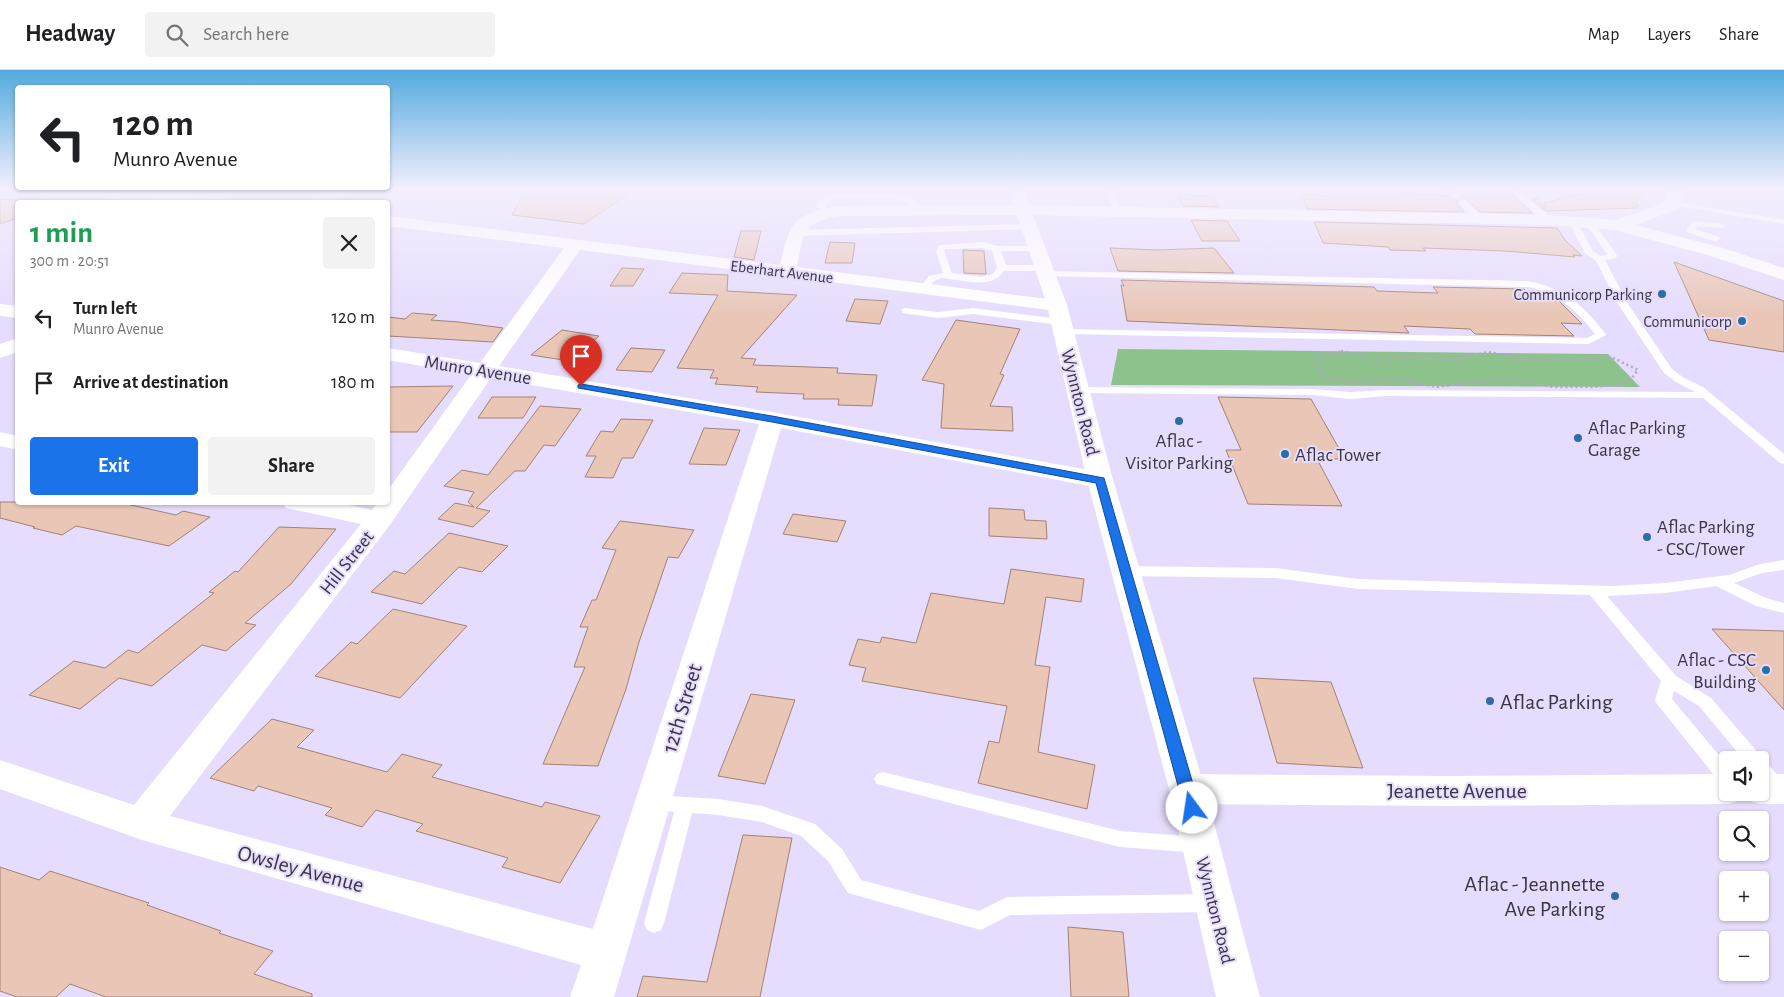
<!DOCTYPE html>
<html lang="en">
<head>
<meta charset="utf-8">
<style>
	body { margin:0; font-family:"Alegreya Sans",sans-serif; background:#f2f2f2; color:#202124; height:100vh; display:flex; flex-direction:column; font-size:19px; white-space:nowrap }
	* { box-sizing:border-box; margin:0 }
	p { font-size:16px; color:#757577 }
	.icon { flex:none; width:28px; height:28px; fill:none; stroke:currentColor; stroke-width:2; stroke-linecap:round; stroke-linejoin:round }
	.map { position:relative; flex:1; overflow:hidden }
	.sheet { position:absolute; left:15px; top:130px; width:375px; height:305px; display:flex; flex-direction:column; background:#fff; border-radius:5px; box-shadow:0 1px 4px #0004 }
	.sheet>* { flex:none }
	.top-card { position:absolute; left:15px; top:15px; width:375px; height:105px; border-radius:5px; box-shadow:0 1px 4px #0004; background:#fff; color:#202124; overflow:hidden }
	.buttons { position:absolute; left:1719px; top:681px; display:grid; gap:10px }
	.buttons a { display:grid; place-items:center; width:50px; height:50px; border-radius:5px; background:#fff; box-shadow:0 1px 4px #0004; font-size:25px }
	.pin { position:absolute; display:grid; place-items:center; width:42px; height:42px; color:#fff; margin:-51px -21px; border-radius:50% 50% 50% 0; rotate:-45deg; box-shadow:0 0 5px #0007 }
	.pin .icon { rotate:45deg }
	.me { position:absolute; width:55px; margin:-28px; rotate:346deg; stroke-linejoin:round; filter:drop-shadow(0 0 4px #0008) }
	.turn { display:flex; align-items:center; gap:18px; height:105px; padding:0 15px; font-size:22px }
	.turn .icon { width:65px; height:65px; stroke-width:2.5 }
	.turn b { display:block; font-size:35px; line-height:42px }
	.round { display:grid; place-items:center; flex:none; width:52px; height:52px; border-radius:5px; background:#f2f2f2 }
	.headline { display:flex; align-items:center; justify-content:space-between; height:85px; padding:0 15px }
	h1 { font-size:30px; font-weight:700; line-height:38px; color:#1e9e55 }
	.action { display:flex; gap:10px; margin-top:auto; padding:10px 15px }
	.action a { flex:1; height:58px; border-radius:5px; background:#1a73e8; color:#fff; font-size:20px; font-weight:700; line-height:58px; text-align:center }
	.action a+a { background:#f2f2f2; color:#202124 }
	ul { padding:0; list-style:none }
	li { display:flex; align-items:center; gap:15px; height:65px; padding:0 15px }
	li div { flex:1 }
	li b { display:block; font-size:19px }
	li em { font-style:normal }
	header { display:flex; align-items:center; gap:30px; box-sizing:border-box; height:70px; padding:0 25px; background:#fff; border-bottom:1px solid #e0e0e0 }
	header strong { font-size:24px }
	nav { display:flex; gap:28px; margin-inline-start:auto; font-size:18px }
	.search { width:350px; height:45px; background:#f2f2f2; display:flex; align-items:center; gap:12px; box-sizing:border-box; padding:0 18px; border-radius:5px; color:#757577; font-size:19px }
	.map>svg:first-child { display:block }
</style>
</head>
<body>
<header>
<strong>Headway</strong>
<div class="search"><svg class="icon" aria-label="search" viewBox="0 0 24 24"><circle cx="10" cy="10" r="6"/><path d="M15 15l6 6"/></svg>Search here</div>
<nav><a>Map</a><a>Layers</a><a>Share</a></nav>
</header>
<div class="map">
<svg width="1784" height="927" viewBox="0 0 1784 927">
	<rect width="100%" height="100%" fill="#e6dcfd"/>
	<polygon fill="#8ec28d" points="1118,279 1608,284 1640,317 1111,315"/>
	<g fill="#e9c6b6" stroke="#a38374">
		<polygon points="526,118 637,118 584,154 512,145"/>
		<polygon points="1608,118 1628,118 1644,121 1635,134 1638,135 1637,138 1546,141 1531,129 1537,129 1544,139 1544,133 1592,121 1603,124"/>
		<polygon points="1456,119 1508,121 1532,143 1480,142 1466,129 1461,128 1464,127"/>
		<polygon points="1366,120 1448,126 1452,130 1457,130 1458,135 1464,142 1307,139 1301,124 1330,126 1325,121"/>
		<polygon points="1177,125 1212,126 1219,137 1183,136"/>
		<polygon points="0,129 39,132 18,132 18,148 0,154"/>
		<polygon points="1191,150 1227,151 1240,171 1202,171"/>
		<polygon points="1314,152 1557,158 1565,170 1582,186 1573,185 1575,187 1505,181 1423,178 1426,181 1390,180 1388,177 1323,173"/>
		<polygon points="741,161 761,161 754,190 734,187"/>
		<polygon points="830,172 855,173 852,193 825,193"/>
		<polygon points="1110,178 1157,180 1214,178 1234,203 1118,201"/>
		<polygon points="963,180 984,181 986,204 964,203"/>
		<polygon points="1674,192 1784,231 1784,282 1709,270"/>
		<polygon points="622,198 644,199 633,216 610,216"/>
		<polygon points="682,203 728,205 727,221 797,225 741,288 756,289 753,295 838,298 837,303 877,305 872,336 838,335 839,329 803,329 804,324 756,322 758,317 715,314 718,308 710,308 714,300 677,298 718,225 669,223"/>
		<polygon points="1121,210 1374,217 1377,221 1438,223 1433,217 1524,219 1535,230 1559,231 1582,254 1561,253 1574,266 1475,264 1470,259 1404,256 1409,263 1127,251 1121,215 1124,216"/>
		<polygon points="855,229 888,231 880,254 846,251"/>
		<polygon points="412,243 437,245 431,250 459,252 503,258 493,272 388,266 388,247 405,249"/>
		<polygon points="956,250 1020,259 1000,304 1004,305 990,336 1012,337 1013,361 941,358 944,314 922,310"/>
		<polygon points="562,260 599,266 570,291 531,285"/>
		<polygon points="631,278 665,280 652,302 616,300"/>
		<polygon points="453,316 417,362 388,362 388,317"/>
		<polygon points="492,327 536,327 523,348 478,348"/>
		<polygon points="1218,327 1311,329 1345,389 1317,389 1342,436 1248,434 1226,380 1241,380"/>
		<polygon points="540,336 581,339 555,376 544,375 525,401 515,401 476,438 490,441 473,457 438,449 455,433 474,437 468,432 474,422 444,416 462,400 488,405"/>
		<polygon points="621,349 653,350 633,388 622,388 613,408 585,407 596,386 586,386 601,361 613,362"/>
		<polygon points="704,358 740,360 726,395 689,394"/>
		<polygon points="0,432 118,432 176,445 183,441 210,447 169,476 76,456 62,465 33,458 35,457 0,448"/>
		<polygon points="989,438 1024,440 1025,450 1046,451 1047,469 989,466"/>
		<polygon points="793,444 846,451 837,472 783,464"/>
		<polygon points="620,451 694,460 678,488 668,487 639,572 626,619 598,696 543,694 585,597 574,597 588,557 580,557 592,530 596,530 616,480 602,478"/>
		<polygon points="279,457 336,459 291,514 245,553 256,555 226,581 202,575 152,616 119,608 80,639 29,625 74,591 105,598 128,580 138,583 214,523 209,522 235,501 238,502"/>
		<polygon points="449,463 508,476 482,502 459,497 422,534 371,522 394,501 405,504"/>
		<polygon points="1011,499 1084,509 1081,532 1046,527 1035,595 1050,597 1038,682 1095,695 1087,739 978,713 989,671 999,673 1007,636 862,611 866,598 849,595 858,569 880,573 882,567 916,573 931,523 1004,534"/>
		<polygon points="393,539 467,556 400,628 315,606 351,572 357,574"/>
		<polygon points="1712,559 1784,561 1784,640"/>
		<polygon points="1253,608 1331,612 1363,698 1277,693"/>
		<polygon points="751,624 795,630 765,714 718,706"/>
		<polygon points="272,649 314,660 297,677 387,702 402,684 442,695 432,707 542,737 545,732 600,746 560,813 502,797 508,788 416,761 423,754 376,740 362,757 325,745 332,738 258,716 254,721 210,708"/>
		<polygon points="743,765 792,768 760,927 637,927 643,906 707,912"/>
		<polygon points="0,797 39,810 50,801 149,833 147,835 221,861 219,863 273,881 254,904 312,924 312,927 106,927 70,914 56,927 17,927 0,921"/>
		<polygon points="1068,857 1123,862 1129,927 1071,927"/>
	</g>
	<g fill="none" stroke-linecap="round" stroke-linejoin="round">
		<polygon stroke="#b1a8c3" stroke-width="2.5" stroke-dasharray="2 3" stroke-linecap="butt" points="1341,281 1375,289 1413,287 1454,290 1488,282 1531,290 1611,287 1638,300 1628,313 1594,317 1553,317 1508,308 1436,317 1399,309 1354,311 1324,308 1315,291"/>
		<g fill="#fff" fill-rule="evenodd">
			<polygon points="1105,118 1113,118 1122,142 1121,144 1114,142"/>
			<polygon points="1442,118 1450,118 1460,127 1453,129"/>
			<polygon points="1507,118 1515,118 1551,148 1551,152 1545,152"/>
			<polygon points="827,125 903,125 918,132 921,141 914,143 911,135 901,129 832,129 825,135 831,143 827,145 816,135"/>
			<polygon points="1459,130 1465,130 1483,147 1483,151 1477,151 1459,134"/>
			<polygon points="1670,131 1784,150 1784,154 1673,135 1669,133"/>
			<polygon points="1570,150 1576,150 1593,181 1601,186 1608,185 1585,153 1589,151 1592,151 1615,182 1617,186 1616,188 1605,190 1628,234 1672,299 1684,308 1703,317 1784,384 1784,394 1780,393 1703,328 1386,326 1350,329 1313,325 1078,323 1072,320 1078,317 1313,319 1350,322 1386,320 1695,322 1676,312 1664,303 1618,234 1596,191 1585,183 1569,152"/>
			<polygon points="1693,151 1722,154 1726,156 1722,158 1698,156 1695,159 1719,167 1720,169 1716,172 1687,162 1686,160"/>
			<polygon points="1030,154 1034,157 1033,159 796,166 792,163 796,160"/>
			<path d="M983,172L997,176H1040V180L1037,181H1001L1006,195H1044L1049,198L1044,201H1004C991,221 961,209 941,208L934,211L926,221H920L918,219L929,206L943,203L936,181L940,175ZM982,178L992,181L997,197L993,204L981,207L952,203L944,181L946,179Z"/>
			<path d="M1046,201L1528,211C1561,217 1587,237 1606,265L1589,274L1063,264L1059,263V259L1587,268L1595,264C1578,241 1556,222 1528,217L1043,206L1041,204Z"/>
			<polygon points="905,238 938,242 973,238 1061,249 1066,252 1061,255 973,244 938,248 902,243 902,239"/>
			<path d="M1784,490V500L1762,503L1734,513L1766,528L1784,533V543L1756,536L1716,516L1665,523L1607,526L1676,606L1711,628L1760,685L1763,691L1766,692L1784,713V724C1763,732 1760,704 1760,690H1744L1699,636L1674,621L1672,629L1728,696V717L1722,715L1657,634L1655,630L1661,611L1590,525L1358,519L1276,508L1126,506L1121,504L1119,501L1121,498L1126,496L1276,498L1358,509L1612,516L1665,513L1712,507L1729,505L1760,494Z"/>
			<polygon points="883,702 1120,761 1200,767 1207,769 1210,775 1207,781 1200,783 1120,777 877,714 874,709 877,704"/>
			<polygon points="653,725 718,729 762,736 815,754 842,779 861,810 979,841 1007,827 1212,824 1219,827 1222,833 1219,839 1212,842 1010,845 981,860 848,823 828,791 801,766 762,752 718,745 692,743 664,853 661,860 654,863 647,860 644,853 674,742 646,738 644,733 646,728"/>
		</g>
		<g fill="#fff" fill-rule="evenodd">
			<polygon points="7,118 80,118 224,127 230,129 232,132 161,132 15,123 10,121"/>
			<path d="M1668,118H1683L1680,136L1678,139L1635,155L1723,178L1784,198V210L1711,186L1615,160L1548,155L1024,145L840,146C802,152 804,162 797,197L1064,231L1067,235L1064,239L1057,241L580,180L499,296L772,342L1100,402L1109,405L1113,410L1109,415L1100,418L781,358L614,927H570L581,895L142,770L0,719V690L134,735L361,454L286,438L282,432H335L372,440L378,432H388V420L471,305L388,290V278L480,293L564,178L388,156V146L780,195C790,150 794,144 840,136L1024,135L1548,145L1616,150L1664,133ZM491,308L759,354L593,859L170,746L389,456Z"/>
			<polygon points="0,234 18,236 18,248 0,246"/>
			<polygon points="0,362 18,366 18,380 0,376"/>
			<polygon points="1187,704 1447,706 1728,704 1728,722 1760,722 1760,704 1784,704 1784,734 1760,734 1747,730 1744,723 1741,730 1728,734 1447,736 1187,734 1174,730 1169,719 1174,708"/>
		</g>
		<g fill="#fff" fill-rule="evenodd">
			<polygon points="333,118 353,118 350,121 327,132 307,132 309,129"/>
			<polygon points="18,268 18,282 0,288 0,274"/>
		</g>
		<polygon fill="#fff" fill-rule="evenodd" points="1008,118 1023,118 1067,235 1113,410 1205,719 1260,927 1216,927 1169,719 1087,410 1047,235"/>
	</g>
	<linearGradient id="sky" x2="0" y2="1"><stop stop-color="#52aade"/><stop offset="0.48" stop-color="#f4effe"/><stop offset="1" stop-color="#f4effe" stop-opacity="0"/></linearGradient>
	<rect width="1784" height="248" fill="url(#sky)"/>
	<polygon fill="#1a73e8" stroke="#114b97" points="581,314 772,346 1104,408 1200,738 1197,742 1192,744 1186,742 1184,738 1096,413 772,352 578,318 578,315"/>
	<g fill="#2c6ea4" stroke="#e6dcfd" stroke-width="2">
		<circle cx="1662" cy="224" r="5"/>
		<circle cx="1742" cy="251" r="5"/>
		<circle cx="1179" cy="351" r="5"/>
		<circle cx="1578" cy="368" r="5"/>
		<circle cx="1285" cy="384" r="5"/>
		<circle cx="1647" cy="467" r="5"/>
		<circle cx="1766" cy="600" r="5"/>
		<circle cx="1490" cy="631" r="5"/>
		<circle cx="1615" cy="826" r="5"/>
	</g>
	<g text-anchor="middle" stroke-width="4" stroke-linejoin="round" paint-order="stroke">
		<g font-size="16" fill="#393542" stroke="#e6dcfd">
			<text transform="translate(782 201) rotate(7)" y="6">Eberhart Avenue</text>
		</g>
		<g font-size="16" fill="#393542" stroke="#e6dcfd" text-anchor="end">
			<text x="1652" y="230">Communicorp Parking</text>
			<text x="1732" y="257">Communicorp</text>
		</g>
		<g font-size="19" fill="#393542" stroke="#e6dcfd">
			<text transform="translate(478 299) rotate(9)" y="7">Munro Avenue</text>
			<text transform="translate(1081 332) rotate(76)" y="7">Wynnton Road</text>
			<text transform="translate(346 492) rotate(-52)" y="7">Hill Street</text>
			<text transform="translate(1216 840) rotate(76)" y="7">Wynnton Road</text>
		</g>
		<g font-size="19" fill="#393542" stroke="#e6dcfd" text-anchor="start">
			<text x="1588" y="364">Aflac Parking<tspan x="1588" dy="22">Garage</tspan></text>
			<text x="1179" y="377" text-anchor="middle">Aflac -<tspan x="1179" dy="22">Visitor Parking</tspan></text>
			<text x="1295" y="391">Aflac Tower</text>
			<text x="1657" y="463">Aflac Parking<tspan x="1657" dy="22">- CSC/Tower</tspan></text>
			<text x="1756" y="596" text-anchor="end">Aflac - CSC<tspan x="1756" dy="22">Building</tspan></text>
		</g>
		<g font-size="22" fill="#393542" stroke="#e6dcfd" text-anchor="start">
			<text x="1500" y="639">Aflac Parking</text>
			<text x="1605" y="821" text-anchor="end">Aflac - Jeannette<tspan x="1605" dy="25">Ave Parking</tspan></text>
		</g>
		<g font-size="22" fill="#393542" stroke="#e6dcfd">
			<text transform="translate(681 638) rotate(-73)" y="8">12th Street</text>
			<text x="1457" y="728">Jeanette Avenue</text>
			<text transform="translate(301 798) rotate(15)" y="8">Owsley Avenue</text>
		</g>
	</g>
</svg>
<div class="buttons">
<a><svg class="icon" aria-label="sound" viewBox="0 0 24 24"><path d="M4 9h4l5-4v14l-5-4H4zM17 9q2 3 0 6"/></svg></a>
<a><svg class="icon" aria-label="search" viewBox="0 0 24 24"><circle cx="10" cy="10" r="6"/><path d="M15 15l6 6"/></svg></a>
<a>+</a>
<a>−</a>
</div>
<div class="pin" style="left:581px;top:316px;background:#d93025"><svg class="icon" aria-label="arrive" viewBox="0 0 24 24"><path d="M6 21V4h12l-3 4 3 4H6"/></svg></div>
<svg class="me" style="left:1192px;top:738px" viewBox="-20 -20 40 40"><circle r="19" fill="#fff"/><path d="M0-13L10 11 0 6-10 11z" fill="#1a73e8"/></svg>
<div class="top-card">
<div class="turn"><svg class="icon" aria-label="left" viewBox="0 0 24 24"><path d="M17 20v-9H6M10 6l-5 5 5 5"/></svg><div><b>120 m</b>Munro Avenue</div></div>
</div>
<section class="sheet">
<div class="headline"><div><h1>1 min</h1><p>300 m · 20:51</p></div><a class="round"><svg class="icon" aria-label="close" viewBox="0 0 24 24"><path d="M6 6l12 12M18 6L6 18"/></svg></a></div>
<ul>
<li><svg class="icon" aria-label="left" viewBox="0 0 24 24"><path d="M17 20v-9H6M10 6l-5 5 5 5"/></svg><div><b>Turn left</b><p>Munro Avenue</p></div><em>120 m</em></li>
<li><svg class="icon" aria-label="arrive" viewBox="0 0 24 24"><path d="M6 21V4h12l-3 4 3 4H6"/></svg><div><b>Arrive at destination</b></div><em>180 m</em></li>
</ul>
<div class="action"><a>Exit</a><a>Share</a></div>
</section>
</div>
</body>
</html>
